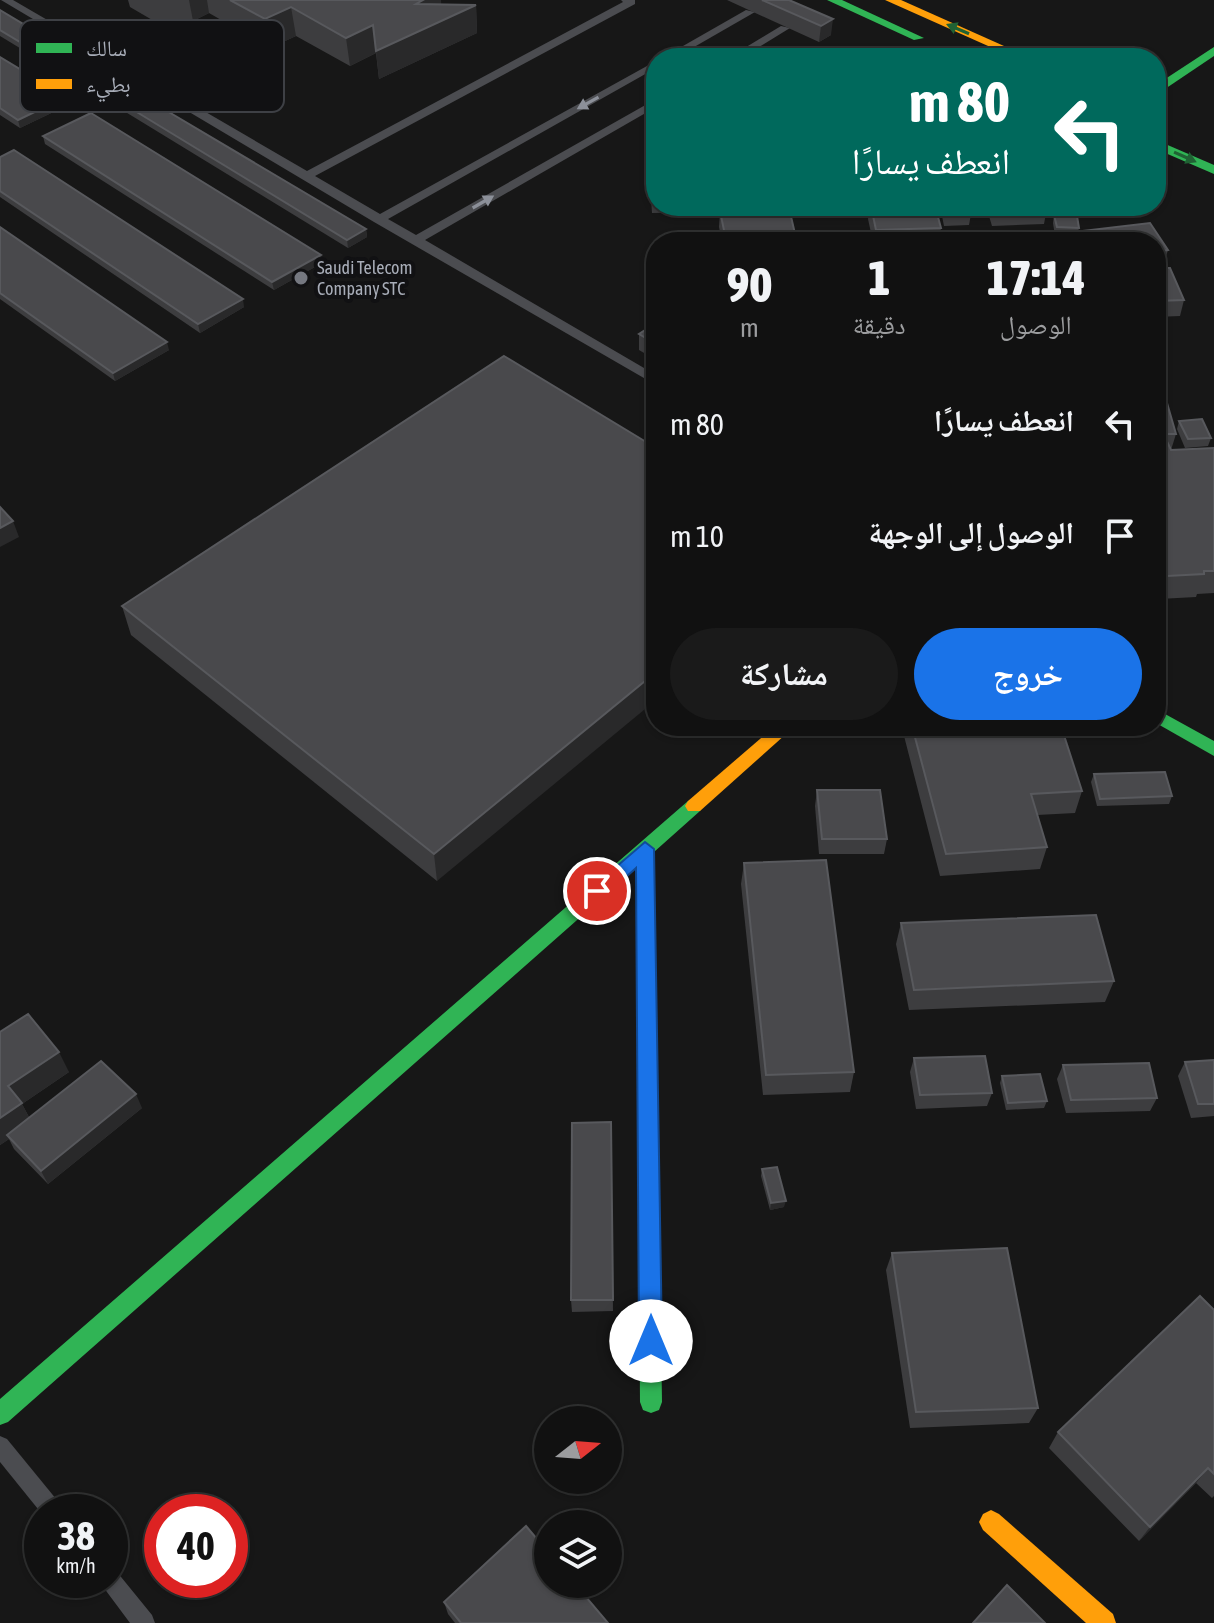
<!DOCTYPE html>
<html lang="ar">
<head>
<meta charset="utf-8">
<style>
	body { margin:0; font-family:"Asap Condensed","Noto Naskh Arabic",sans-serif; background:#1a1a1a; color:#f1f3f6; direction:rtl; height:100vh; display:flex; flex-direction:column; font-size:30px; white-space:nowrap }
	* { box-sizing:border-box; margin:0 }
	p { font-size:26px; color:#9c9d9f }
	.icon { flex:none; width:44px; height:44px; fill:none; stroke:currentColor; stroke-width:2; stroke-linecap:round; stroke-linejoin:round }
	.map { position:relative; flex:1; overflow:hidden; direction:ltr }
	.drawer { position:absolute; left:646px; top:232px; width:520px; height:504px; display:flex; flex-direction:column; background:#111; border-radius:32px; box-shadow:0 2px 6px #0004,0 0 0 2px #303131; direction:rtl }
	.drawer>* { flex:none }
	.top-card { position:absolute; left:646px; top:48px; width:520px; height:168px; border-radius:32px; box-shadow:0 2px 6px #0004,0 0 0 2px #303131; direction:rtl; background:#00695c; color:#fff; overflow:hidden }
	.needle { width:52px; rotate:73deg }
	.fabs { position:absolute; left:534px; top:1406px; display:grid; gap:16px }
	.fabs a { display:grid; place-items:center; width:88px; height:88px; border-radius:50%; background:#111; box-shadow:0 2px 6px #0004,0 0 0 2px #303131; font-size:40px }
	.speed { position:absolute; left:24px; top:1494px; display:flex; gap:16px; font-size:40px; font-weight:700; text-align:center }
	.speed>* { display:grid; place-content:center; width:104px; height:104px; border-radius:50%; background:#111; box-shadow:0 2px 6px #0004,0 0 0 2px #303131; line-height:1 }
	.speed small { font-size:20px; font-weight:400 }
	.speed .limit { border:12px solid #d22; background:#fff; color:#111 }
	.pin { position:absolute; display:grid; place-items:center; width:68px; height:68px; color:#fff; margin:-34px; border:4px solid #fff; border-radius:50%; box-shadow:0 2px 8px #0007 }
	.me { position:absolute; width:88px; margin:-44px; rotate:0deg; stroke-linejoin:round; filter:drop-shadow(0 0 6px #0008) }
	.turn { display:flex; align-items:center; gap:28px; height:168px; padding:0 24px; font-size:36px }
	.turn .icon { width:104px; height:104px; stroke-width:2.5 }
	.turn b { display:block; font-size:56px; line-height:68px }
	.eta { display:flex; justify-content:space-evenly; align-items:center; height:136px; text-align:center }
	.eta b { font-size:48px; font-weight:800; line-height:56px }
	.button { display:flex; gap:16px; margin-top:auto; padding:16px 24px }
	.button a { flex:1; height:92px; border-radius:48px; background:#1a73e8; color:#fff; font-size:32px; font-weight:800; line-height:92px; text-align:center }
	.button a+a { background:#1a1a1a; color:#f1f3f6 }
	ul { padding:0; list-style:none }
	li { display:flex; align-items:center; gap:24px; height:112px; padding:0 24px }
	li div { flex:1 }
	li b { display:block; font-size:30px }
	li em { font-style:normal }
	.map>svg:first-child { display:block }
</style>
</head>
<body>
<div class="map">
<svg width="1214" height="1623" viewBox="0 0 1214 1623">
	<rect width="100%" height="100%" fill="#171717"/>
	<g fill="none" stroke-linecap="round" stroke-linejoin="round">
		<g fill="#4b4c50" fill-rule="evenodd">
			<polygon points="1,0 13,0 307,171 623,2 621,0 635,0 635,4 315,176 380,214 656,61 656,68 388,219 416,235 656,99 656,107 425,240 656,375 656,385 374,222"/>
			<polygon points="746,10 755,12 675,58 662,58"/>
			<polygon points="781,26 790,28 741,58 728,58"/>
			<polygon points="0,1436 7,1439 61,1505 65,1512 42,1514 0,1462"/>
			<polygon points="110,1570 117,1572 152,1615 155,1623 130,1623 98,1580 110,1580"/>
		</g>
		<g fill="#30b455" fill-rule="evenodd">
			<polygon points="827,0 842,0 924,38 914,40"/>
			<polygon points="1214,47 1214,56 1156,95 1156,85"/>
			<polygon points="1156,140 1214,165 1214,174 1156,149"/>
			<polygon points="1156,709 1214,741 1214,756 1156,723"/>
			<polygon points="694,799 700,801 703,806 700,811 654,852 662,1402 659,1410 651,1413 643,1410 640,1402 636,868 8,1422 0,1425 0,1399 688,801"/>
		</g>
		<g fill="#ff9f0a" fill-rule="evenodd">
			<polygon points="885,0 901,0 1031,58 1015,58"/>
			<polygon points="775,726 795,726 700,811 688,811 685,806 688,801"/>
			<polygon points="991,1510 999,1514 1113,1614 1116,1623 1086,1623 983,1530 979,1522 983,1514"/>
		</g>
	</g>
	<g fill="#3d3d3f">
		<polygon points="128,0 441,0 441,4 476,5 477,33 379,79 376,53 350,66 296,36 270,48 209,13 193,21 154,21 130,7"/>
		<polygon points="727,0 789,0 831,35 819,42"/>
		<polygon points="0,10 110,76 112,84 94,93 0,36"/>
		<polygon points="202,38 244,50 218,59 204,45"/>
		<polygon points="0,57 66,97 68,105 20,128 0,115"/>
		<polygon points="117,100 366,229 367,237 348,248 119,108"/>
		<polygon points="43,136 321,255 322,263 274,290 45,144"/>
		<polygon points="0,157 244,307 200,333 0,197"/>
		<polygon points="650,168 656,168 656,206 751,206 750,210 786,208 786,206 801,206 801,209 790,209 796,238 795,242 722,242 719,227 720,212 652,213 650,184"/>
		<polygon points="870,206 972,206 972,209 969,225 944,226 940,206 935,206 941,228 939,242 873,242 868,219"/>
		<polygon points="986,206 1046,206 1047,208 1044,224 992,226"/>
		<polygon points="1054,215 1079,228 1077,236 1055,236 1053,223"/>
		<polygon points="1150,223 1168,250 1163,266 1156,267 1156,242 1079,242 1082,231"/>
		<polygon points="0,227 169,350 115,381 0,299"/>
		<polygon points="1156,268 1184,300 1180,316 1156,317"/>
		<polygon points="656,323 656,360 639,350 639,334"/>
		<polygon points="1156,338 1162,353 1156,369"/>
		<polygon points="1156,403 1176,434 1171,450 1214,448 1214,593 1197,594 1196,597 1159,599 1156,592"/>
		<polygon points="1179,421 1211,438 1208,446 1185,448 1177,429"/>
		<polygon points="656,448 437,881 131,635 122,606"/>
		<polygon points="905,726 1061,726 1082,791 1075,813 1037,815 1047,847 1040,869 940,876 903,732"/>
		<polygon points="1094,774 1172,796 1169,804 1097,806 1091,782"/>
		<polygon points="817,790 887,839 884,854 819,854 815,806"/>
		<polygon points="744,863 854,1072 850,1092 763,1095 741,884"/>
		<polygon points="901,923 1114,981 1105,1002 909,1010 896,944"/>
		<polygon points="0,1032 69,1072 22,1104 29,1117 142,1108 48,1184 14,1149 9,1139 0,1145"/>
		<polygon points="914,1058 992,1093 987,1106 916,1109 910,1072"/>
		<polygon points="1214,1060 1214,1116 1191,1118 1178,1076 1185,1062"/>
		<polygon points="1063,1065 1157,1098 1150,1111 1066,1113 1057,1079"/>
		<polygon points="1002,1076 1047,1101 1044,1108 1006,1110 1000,1083"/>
		<polygon points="611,1122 613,1311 572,1312 571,1300"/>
		<polygon points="762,1169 784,1207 770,1210 761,1176"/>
		<polygon points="892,1253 1038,1408 1029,1423 910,1428 886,1270"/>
		<polygon points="1214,1310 1214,1496 1212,1498 1196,1483 1139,1541 1049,1448 1058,1432"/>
		<polygon points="444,1602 608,1623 455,1623 448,1614"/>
	</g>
	<g fill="#29292a">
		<polygon points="189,0 207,0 209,13 193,21"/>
		<polygon points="423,0 441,0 442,20 476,5 477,33 379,79 376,51 416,4"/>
		<polygon points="291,7 296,36 270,48 265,19"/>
		<polygon points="833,19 831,35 819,42 821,26"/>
		<polygon points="373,25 376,53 350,66 346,38"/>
		<polygon points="243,42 244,50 218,59 217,51"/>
		<polygon points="110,76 112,84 94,93 92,85"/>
		<polygon points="66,97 68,105 20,128 18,120"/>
		<polygon points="366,229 367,237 348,248 347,240"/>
		<polygon points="321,255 322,263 274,290 272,282"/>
		<polygon points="243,299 244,307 200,333 198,324"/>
		<polygon points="167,342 169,350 115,381 113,373"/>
		<polygon points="13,521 19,537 0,547 0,528"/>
		<polygon points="656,672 656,700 437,881 434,854"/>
		<polygon points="59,1052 69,1072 22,1104 32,1123 7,1135 9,1139 0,1145 0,1118 8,1086"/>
		<polygon points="136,1094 142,1108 48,1184 41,1171"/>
		<polygon points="786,1201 784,1207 770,1210 771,1203"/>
		<polygon points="1208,1468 1196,1483 1139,1541 1150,1527"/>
	</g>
	<g fill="#49494c" stroke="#58595d" stroke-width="2">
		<polygon points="230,0 423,0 416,4 476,5 376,51 373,25 346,38 291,7 265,19"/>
		<polygon points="762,0 789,0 833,19 821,26"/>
		<polygon points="0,10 110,76 92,85 0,30"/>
		<polygon points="0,57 66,97 18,120 0,108"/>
		<polygon points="135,92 366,229 347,240 117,100"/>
		<polygon points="91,113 321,255 272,282 43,136"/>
		<polygon points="14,150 243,299 198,324 0,191 0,157"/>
		<polygon points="650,168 656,168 656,197 653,197"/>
		<polygon points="871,206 935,206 941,228 876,230"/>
		<polygon points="946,206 972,206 972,209 947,210"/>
		<polygon points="994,206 1046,206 1047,208 996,210"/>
		<polygon points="789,208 796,238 726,240 720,211"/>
		<polygon points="1054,215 1077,216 1079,228 1057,227"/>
		<polygon points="1150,223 1168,250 1156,252 1156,242 1089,242 1082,231"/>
		<polygon points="0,227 167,342 113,373 0,293"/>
		<polygon points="1053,236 1056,242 1028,242 1027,238"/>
		<polygon points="1156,268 1170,268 1184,300 1156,301"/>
		<polygon points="656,323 656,344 639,334"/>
		<polygon points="1156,338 1162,353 1156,353"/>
		<polygon points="504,356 656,448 656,672 434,854 122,606"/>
		<polygon points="1156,403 1167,403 1176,434 1156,434"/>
		<polygon points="1202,419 1211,438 1188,439 1179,421"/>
		<polygon points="1156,435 1164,435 1171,450 1214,448 1214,571 1204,571 1204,574 1167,576 1156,548"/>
		<polygon points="0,507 13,521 0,528"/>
		<polygon points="912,726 1061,726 1082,791 1031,794 1047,847 946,854"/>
		<polygon points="1165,772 1172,796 1100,799 1094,774"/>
		<polygon points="817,790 880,790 887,839 822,839"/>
		<polygon points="826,860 854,1072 766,1075 744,863"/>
		<polygon points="1096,915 1114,981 914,990 901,923"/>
		<polygon points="28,1014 59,1052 8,1086 22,1103 0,1118 0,1032"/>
		<polygon points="985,1056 992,1093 920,1095 914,1058"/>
		<polygon points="1214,1060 1214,1104 1198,1104 1185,1062"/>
		<polygon points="101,1061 136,1094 41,1171 7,1135"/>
		<polygon points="1149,1063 1157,1098 1071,1100 1063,1065"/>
		<polygon points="1040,1074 1047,1101 1008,1103 1002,1076"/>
		<polygon points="611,1122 613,1300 571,1300 572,1123"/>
		<polygon points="777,1167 786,1201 771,1203 762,1169"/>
		<polygon points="1007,1248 1038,1408 916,1412 892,1253"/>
		<polygon points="1200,1296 1214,1310 1214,1474 1208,1468 1150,1527 1058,1432"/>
		<polygon points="526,1526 548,1552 548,1584 575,1584 608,1623 461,1623 444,1602"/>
		<polygon points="1007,1585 1045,1623 973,1623"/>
	</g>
	<defs><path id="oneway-solid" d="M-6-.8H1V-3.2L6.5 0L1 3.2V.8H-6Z" transform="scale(2)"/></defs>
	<g fill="#206234">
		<use href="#oneway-solid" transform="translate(958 29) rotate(-157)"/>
		<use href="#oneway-solid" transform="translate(1185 157) rotate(24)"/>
	</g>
	<g fill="#8c9099">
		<use href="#oneway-solid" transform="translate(588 103) rotate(151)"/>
		<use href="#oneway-solid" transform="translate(483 202) rotate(-30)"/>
	</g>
	<polygon fill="#1a73e8" stroke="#114b97" stroke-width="2" points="645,842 654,849 662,1341 659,1349 651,1352 643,1349 639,1341 636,868 604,897 591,897 588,891"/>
	<circle fill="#757880" stroke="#111113" stroke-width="3" cx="301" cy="278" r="8"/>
	<g text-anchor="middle" stroke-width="8" stroke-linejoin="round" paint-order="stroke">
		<g font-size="18" fill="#a8adb8" stroke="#111113" text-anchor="start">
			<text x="317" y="274">Saudi Telecom<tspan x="317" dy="21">Company STC</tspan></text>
		</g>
	</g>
	<rect x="20" y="20" width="264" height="92" rx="12" fill="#111113" stroke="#3e4045" stroke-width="2"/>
	<rect x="36" y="43" width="36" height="10" fill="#30b455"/>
	<rect x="36" y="79" width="36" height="10" fill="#ff9f0a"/>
	<g font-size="22" fill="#a8adb8">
		<text x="86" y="56">سالك</text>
		<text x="86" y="92">بطيء</text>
	</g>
</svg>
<div class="fabs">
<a><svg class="needle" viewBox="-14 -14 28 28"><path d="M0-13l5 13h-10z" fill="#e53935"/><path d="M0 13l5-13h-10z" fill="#9c9d9f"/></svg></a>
<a><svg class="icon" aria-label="layers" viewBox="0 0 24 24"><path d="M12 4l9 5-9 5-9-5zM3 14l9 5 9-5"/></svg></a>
</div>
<div class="speed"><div>38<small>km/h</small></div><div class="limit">40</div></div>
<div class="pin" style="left:597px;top:891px;background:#d93025"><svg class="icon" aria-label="arrive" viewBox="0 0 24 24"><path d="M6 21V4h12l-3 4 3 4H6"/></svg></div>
<svg class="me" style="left:651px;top:1341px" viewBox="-20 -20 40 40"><circle r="19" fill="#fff"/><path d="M0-13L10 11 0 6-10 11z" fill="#1a73e8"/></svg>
<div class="top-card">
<div class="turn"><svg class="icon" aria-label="left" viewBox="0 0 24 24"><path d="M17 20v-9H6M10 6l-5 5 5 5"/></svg><div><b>80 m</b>انعطف يسارًا</div></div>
</div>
<section class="drawer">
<div class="eta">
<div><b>17:14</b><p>الوصول</p></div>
<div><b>1</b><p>دقيقة</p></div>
<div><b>90</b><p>m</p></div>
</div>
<ul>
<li><svg class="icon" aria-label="left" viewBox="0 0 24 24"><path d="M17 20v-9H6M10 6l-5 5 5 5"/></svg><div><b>انعطف يسارًا</b></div><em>80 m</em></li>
<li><svg class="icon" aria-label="arrive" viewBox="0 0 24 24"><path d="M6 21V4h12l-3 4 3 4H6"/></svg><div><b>الوصول إلى الوجهة</b></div><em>10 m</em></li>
</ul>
<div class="button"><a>خروج</a><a>مشاركة</a></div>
</section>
</div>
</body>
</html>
